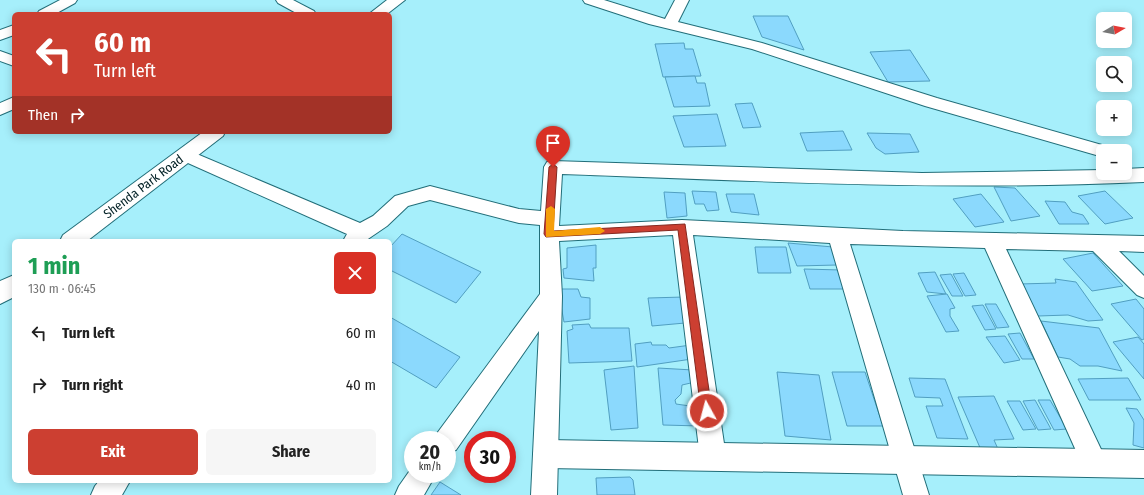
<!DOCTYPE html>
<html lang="en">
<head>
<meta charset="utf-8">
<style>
	body { margin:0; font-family:"Fira Sans Condensed",sans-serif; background:#f6f6f6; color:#222; height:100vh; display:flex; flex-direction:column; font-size:15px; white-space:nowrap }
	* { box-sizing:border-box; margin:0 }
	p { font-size:13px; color:#767676 }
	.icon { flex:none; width:22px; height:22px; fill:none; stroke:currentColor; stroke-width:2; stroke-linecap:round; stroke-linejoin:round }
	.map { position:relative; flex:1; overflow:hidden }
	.details { position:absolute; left:12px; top:239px; width:380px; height:244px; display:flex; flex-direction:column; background:#fff; border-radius:6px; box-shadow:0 2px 10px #0003 }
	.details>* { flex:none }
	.banner { position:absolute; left:12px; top:12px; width:380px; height:122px; border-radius:6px; box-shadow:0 2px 10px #0003; background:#cc3f31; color:#fff; overflow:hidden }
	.needle { width:26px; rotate:80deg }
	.fabs { position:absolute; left:1096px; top:12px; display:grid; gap:8px }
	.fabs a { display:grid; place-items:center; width:36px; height:36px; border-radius:6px; background:#fff; box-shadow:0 2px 10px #0003; font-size:20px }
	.speed { position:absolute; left:404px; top:431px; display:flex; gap:8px; font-size:20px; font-weight:700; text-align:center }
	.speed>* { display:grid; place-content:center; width:52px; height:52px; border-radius:50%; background:#fff; box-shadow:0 2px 10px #0003; line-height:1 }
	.speed small { font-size:10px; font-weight:400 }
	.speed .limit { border:6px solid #d22; background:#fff; color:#111 }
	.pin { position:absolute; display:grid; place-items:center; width:34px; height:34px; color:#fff; margin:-41px -17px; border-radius:50% 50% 50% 0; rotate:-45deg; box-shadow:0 0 4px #0007 }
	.pin .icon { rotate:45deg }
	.me { position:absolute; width:44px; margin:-22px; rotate:353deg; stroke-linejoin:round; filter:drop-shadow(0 0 3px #0008) }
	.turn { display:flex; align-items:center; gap:14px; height:84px; padding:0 16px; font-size:18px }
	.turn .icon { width:52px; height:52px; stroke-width:2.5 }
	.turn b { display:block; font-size:28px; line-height:34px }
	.then { display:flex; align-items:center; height:38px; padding:0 16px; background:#0003; gap:8px; font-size:15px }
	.round { display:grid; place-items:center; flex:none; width:42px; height:42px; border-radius:6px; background:#f6f6f6 }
	.head { display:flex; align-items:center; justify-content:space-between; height:68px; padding:0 16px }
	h1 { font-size:24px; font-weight:700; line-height:30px; color:#1e9e55 }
	.action { display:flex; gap:8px; margin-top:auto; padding:8px 16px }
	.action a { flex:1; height:46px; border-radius:6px; background:#cc3f31; color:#fff; font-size:16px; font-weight:700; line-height:46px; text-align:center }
	.action a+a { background:#f6f6f6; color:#222 }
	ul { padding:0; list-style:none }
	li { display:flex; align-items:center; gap:12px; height:52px; padding:0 16px }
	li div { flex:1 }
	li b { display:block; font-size:15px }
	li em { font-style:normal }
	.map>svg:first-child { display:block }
</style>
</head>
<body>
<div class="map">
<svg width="1144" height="495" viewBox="0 0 1144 495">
	<rect width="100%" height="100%" fill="#a6effb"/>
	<g fill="#8bd9fd" stroke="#519fc1">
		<polygon points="753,16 788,16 804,50 762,37"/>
		<polygon points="684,43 685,49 693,49 701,76 663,77 655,44"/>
		<polygon points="910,50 930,81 888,82 870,52"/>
		<polygon points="695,76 697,83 705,83 710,106 674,107 665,77"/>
		<polygon points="752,103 761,127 743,128 735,104"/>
		<polygon points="717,114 726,146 684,147 673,116"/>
		<polygon points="843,131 852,150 807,151 800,133"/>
		<polygon points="867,133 910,134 919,152 885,154 876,148"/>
		<polygon points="994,187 1015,188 1040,216 1011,221"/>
		<polygon points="692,191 716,192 719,210 707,211 704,204 695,204"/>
		<polygon points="1105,191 1133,218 1105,224 1078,196"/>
		<polygon points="664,192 685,193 687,216 667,218"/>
		<polygon points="726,194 754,194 759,215 731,212"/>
		<polygon points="981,194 1004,222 975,227 953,199"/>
		<polygon points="1045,201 1065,202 1072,212 1083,215 1089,224 1059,224"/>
		<polygon points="402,234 481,272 456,303 390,270 390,247"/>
		<polygon points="788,243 833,247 837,265 797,266"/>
		<polygon points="596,245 596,268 593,268 594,281 564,278 563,269 567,268 567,248"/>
		<polygon points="755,247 786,247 791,273 758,273"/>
		<polygon points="1093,253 1123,286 1092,291 1063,259"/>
		<polygon points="804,269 841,270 848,289 810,289"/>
		<polygon points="935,272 946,294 927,292 918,273"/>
		<polygon points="964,273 976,295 965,296 953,274"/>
		<polygon points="951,274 963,296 952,296 940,275"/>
		<polygon points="1055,279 1076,282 1103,320 1088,321 1068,315 1038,316 1019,284 1056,283"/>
		<polygon points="555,289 578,289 581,297 590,298 590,319 564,322 560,300"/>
		<polygon points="947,294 955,308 950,309 950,316 959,331 946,332 927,296"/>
		<polygon points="684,297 685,323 652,326 648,298"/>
		<polygon points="1136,299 1144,309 1144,339 1142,340 1111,304"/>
		<polygon points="985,304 996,304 1009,327 997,328"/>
		<polygon points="983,305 996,329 985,330 972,306"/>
		<polygon points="390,317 460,357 436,388 390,361"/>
		<polygon points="1041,321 1099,328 1122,371 1098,366 1080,366 1070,359 1058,357"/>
		<polygon points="589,324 591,328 629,328 632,361 569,363 567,331 573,329 572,325"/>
		<polygon points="1020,333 1034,359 1022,359 1008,334"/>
		<polygon points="1005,336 1020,360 1004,363 986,337"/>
		<polygon points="1138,337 1144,344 1144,379 1113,342"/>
		<polygon points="651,342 652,345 666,345 669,348 691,345 692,359 637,367 635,344"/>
		<polygon points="634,366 638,428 611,430 604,370"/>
		<polygon points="658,368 693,370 695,382 682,385 681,394 675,400 676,404 697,407 700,426 663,425"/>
		<polygon points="777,372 819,375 831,440 785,436"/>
		<polygon points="832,372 865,372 883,426 847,426"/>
		<polygon points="909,378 945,379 968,439 937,438 926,406 943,406 940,398 915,397"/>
		<polygon points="1128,378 1141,400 1089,400 1078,379"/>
		<polygon points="994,396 1014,439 994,440 998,449 981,450 958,397"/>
		<polygon points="1035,400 1051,429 1038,430 1023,401"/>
		<polygon points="1038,400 1050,400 1067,429 1054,430"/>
		<polygon points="1007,401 1020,401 1036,429 1023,430"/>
		<polygon points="1126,408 1137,409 1144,420 1144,448 1133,445 1134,423"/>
		<polygon points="630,477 633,480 635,495 597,495 596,478"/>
		<polygon points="440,482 461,495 431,495"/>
	</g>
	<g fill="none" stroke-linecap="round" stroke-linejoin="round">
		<defs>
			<g id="street">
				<polygon points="60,0 77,0 75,3 55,14 37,14 39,11"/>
				<polygon points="276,0 293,0 314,11 316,14 298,14 278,3"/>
				<polygon points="583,0 604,0 665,19 675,0 689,0 678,22 762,43 937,98 1109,147 1112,151 1103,151 1103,157 925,106 752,49 649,24 585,3"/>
				<polygon points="14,25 14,35 0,40 0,30"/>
				<polygon points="0,51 14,56 14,66 0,61"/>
				<polygon points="14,97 14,109 0,115 0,103"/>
				<path d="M185,149L360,223L373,216L395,196L430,186L519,209L541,211L544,167L547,162L553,161L922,173L1103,170V173H1125V169L1144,168V182C950,191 756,181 562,174L559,226L682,220L903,231L1144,236V252L1119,251L1144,276V298L1137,295L1093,251L1006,249L1108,464L1104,473L1095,477L1086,473L985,248L850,244L929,495H903L830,243L693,235L726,457L722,466L713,470L704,466L700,457L673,235L559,241L562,296L557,495H531L539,331L456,450L447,453V440H435L438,432L540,294V225L519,223L430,200L408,206L387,226L365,241H343L347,234L179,159L176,155L179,151Z"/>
				<polygon points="413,466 413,474 436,474 424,495 395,495 399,486"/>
				<polygon points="99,481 130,481 122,495 91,495 95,486"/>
			</g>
			<g id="secondary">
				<polygon points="387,0 405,0 387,14 369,14"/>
				<polygon points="203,132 225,132 223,136 87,241 60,241 63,235"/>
				<polygon points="14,275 14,297 0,304 0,281"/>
				<polygon points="547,440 1144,450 1144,478 547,468 537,464 533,454 537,444"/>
			</g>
		</defs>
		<use href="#street" stroke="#226e79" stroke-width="2"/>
		<use href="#secondary" stroke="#226e79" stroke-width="2"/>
		<use href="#street" fill="#fff" fill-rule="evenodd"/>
		<use href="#secondary" fill="#fff" fill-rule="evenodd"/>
	</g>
	<polygon fill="#cc3f31" stroke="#852920" points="553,164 557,167 553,231 685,224 712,411 711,414 707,416 703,414 701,411 678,230 546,237 544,234 549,167"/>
	<polygon fill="#f59e0b" points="551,206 555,209 554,231 600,227 605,231 600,234 546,237 546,209"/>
	<g text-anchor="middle" stroke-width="3" stroke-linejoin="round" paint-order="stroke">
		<g font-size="13" fill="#011f24" stroke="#fff">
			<text transform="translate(143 186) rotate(-37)" y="5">Shenda Park Road</text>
		</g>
	</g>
</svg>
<div class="fabs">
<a><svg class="needle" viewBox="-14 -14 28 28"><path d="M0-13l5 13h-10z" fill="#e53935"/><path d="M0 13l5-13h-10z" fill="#767676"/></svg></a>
<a><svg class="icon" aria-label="search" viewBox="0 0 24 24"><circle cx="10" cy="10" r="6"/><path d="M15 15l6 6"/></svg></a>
<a>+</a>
<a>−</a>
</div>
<div class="speed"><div>20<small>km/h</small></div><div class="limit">30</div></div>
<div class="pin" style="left:553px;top:167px;background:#d93025"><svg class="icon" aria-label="arrive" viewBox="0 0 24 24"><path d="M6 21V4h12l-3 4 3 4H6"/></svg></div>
<svg class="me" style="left:707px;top:411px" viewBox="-20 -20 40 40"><circle r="17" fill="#cc3f31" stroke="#fff" stroke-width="3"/><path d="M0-11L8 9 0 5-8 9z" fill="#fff"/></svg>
<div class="banner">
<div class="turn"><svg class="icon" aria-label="left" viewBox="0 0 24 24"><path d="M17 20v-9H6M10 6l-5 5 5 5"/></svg><div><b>60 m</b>Turn left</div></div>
<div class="then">Then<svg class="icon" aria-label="right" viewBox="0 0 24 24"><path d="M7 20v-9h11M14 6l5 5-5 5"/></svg></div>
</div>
<section class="details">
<div class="head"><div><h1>1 min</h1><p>130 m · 06:45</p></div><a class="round" style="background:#d93025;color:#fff"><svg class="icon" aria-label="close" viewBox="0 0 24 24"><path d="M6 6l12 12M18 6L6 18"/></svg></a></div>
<ul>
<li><svg class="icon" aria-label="left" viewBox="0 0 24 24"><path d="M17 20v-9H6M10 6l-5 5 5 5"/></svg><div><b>Turn left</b></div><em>60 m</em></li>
<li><svg class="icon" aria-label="right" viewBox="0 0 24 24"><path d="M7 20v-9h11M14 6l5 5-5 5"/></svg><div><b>Turn right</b></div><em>40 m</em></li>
</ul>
<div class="action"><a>Exit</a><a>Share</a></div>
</section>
</div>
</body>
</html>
